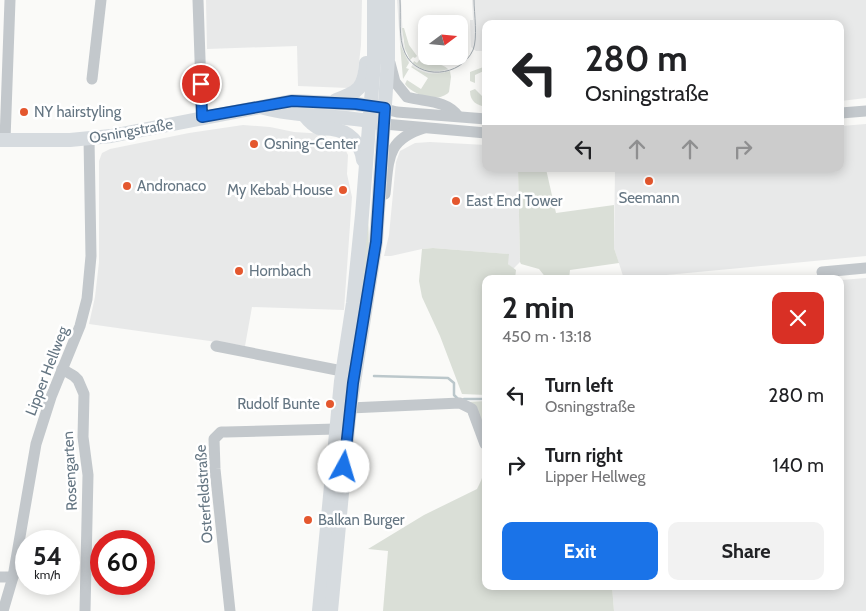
<!DOCTYPE html>
<html lang="en">
<head>
<meta charset="utf-8">
<style>
	body { margin:0; font-family:Cabin,sans-serif; background:#f2f2f2; color:#202124; height:100vh; display:flex; flex-direction:column; font-size:19px; white-space:nowrap }
	* { box-sizing:border-box; margin:0 }
	p { font-size:16px; color:#757577 }
	.icon { flex:none; width:28px; height:28px; fill:none; stroke:currentColor; stroke-width:2; stroke-linecap:round; stroke-linejoin:round }
	.map { position:relative; flex:1; overflow:hidden }
	.details { position:absolute; left:482px; top:275px; width:362px; height:315px; display:flex; flex-direction:column; background:#fff; border-radius:10px; box-shadow:0 2px 12px #0003 }
	.details>* { flex:none }
	.banner { position:absolute; left:482px; top:20px; width:362px; height:152px; border-radius:10px; box-shadow:0 2px 12px #0003; background:#fff; color:#202124; overflow:hidden }
	.needle { width:32px; rotate:74deg }
	.controls { position:absolute; left:418px; top:15px; display:grid; gap:10px }
	.controls a { display:grid; place-items:center; width:50px; height:50px; border-radius:10px; background:#fff; box-shadow:0 2px 12px #0003; font-size:25px }
	.speed { position:absolute; left:15px; top:530px; display:flex; gap:10px; font-size:25px; font-weight:700; text-align:center }
	.speed>* { display:grid; place-content:center; width:65px; height:65px; border-radius:50%; background:#fff; box-shadow:0 2px 12px #0003; line-height:1 }
	.speed small { font-size:12px; font-weight:400 }
	.speed .limit { border:8px solid #d22; background:#fff; color:#111 }
	.pin { position:absolute; display:grid; place-items:center; width:42px; height:42px; color:#fff; margin:-21px; border:2px solid #fff; border-radius:50%; box-shadow:0 1px 5px #0007 }
	.me { position:absolute; width:55px; margin:-28px; rotate:6deg; stroke-linejoin:round; filter:drop-shadow(0 0 4px #0008) }
	.turn { display:flex; align-items:center; gap:18px; height:105px; padding:0 20px; font-size:22px }
	.turn .icon { width:65px; height:65px; stroke-width:2.5 }
	.turn b { display:block; font-size:35px; line-height:42px }
	.lanes { display:flex; align-items:center; height:48px; padding:0 20px; background:#0003; justify-content:center; gap:25px; direction:ltr }
	.lanes .off { opacity:.35 }
	.round { display:grid; place-items:center; flex:none; width:52px; height:52px; border-radius:10px; background:#f2f2f2 }
	.head { display:flex; align-items:center; justify-content:space-between; height:85px; padding:0 20px }
	h1 { font-size:30px; font-weight:700; line-height:38px }
	.button { display:flex; gap:10px; margin-top:auto; padding:10px 20px }
	.button a { flex:1; height:58px; border-radius:10px; background:#1a73e8; color:#fff; font-size:20px; font-weight:700; line-height:58px; text-align:center }
	.button a+a { background:#f2f2f2; color:#202124 }
	ul { padding:0; list-style:none }
	li { display:flex; align-items:center; gap:15px; height:70px; padding:0 20px }
	li div { flex:1 }
	li b { display:block; font-size:19px }
	li em { font-style:normal }
	.map>svg:first-child { display:block }
</style>
</head>
<body>
<div class="map">
<svg width="866" height="611" viewBox="0 0 866 611">
	<rect width="100%" height="100%" fill="#fafaf8"/>
	<g fill="#e8e9e9">
		<polygon points="206,0 362,0 361,45 357,80 353,86 348,88 298,86 297,46 207,49"/>
		<polygon points="397,0 401,0 403,40 406,54 410,60 409,63 400,44"/>
		<polygon points="472,0 866,0 866,98 841,101 841,24 486,24 486,67 484,51 476,51 471,47 470,20 473,20"/>
		<polygon points="413,63 425,70 434,71 448,69 450,71 439,74 428,74 419,71 412,66"/>
		<polygon points="866,124 866,256 624,279 614,248 615,169 841,169 841,126"/>
		<polygon points="243,125 270,127 294,132 325,134 327,139 340,144 345,149 348,155 347,174 352,197 344,310 252,307 245,346 89,324 95,297 99,262 99,161 102,153 110,149 189,133"/>
		<polygon points="430,142 486,145 486,169 518,169 520,262 513,269 508,264 508,254 433,248 422,249 391,256 384,256 389,235 396,162 400,151 415,143"/>
		<polygon points="866,278 866,611 614,611 612,586 841,586 841,280"/>
	</g>
	<g fill="#dadfd7">
		<polygon points="402,28 404,28 409,45 417,56 415,58 413,57 410,60 405,49"/>
		<polygon points="400,44 409,63 406,68 409,69 403,79"/>
		<path d="M420,59C429,64 441,62 448,69C435,73 424,72 413,63L414,61L417,63Z"/>
		<path d="M412,66C425,75 435,75 450,71L451,77L449,92C438,104 413,95 405,84L407,80L421,89L428,78L411,67Z"/>
		<polygon points="486,66 486,70 475,75 475,83 470,81 470,72"/>
		<path d="M475,89L486,100V107C477,105 470,102 470,91Z"/>
		<polygon points="518,169 546,169 556,213 614,205 614,248 619,263 570,270 569,279 547,279 539,269 521,264 520,262"/>
		<polygon points="368,211 369,247 354,347"/>
		<polygon points="433,248 509,254 508,264 516,270 515,279 486,279 486,395 462,394 440,336 422,297 419,281 422,249"/>
		<path d="M486,401V586H612L614,611H383L388,551L368,549L424,515L477,489C480,483 483,477 484,470C489,447 474,423 465,402Z"/>
	</g>
	<g fill="none" stroke-linecap="round" stroke-linejoin="round">
		<g stroke="#bbc7cb" stroke-width="2.5">
			<polyline points="374,376 448,378 454,383 454,395 458,399"/>
			<polyline points="464,399 486,399"/>
		</g>
		<g stroke="#c3c8cc" stroke-width="11">
			<polyline points="198,0 202,117"/>
			<path d="M390,63L395,82L407,97C425,102 447,100 458,116"/>
			<polyline points="92,79 101,0"/>
			<polyline points="385,109 397,112 486,119"/>
			<polyline points="841,113 866,111"/>
			<polyline points="384,124 486,133"/>
			<polyline points="5,140 10,0"/>
			<path d="M385,194C389,159 386,140 424,128"/>
			<polyline points="822,272 866,268"/>
			<polyline points="216,346 342,371"/>
			<polyline points="62,369 74,376 78,380 84,394 83,437 88,475 85,611"/>
			<polyline points="350,408 460,403 472,409 485,444"/>
			<polyline points="0,577 13,577"/>
			<polyline points="3,611 13,577 36,444 51,397 80,326 87,299 91,256 89,138"/>
			<polyline points="230,611 215,469 214,439 221,432 226,432 336,429"/>
		</g>
		<g stroke="#d6dbdf" stroke-width="14">
			<path d="M336,100C359,92 364,88 366,63"/>
			<path d="M264,108C301,118 341,114 378,123"/>
			<path d="M304,115C308,120 313,126 319,128C323,129 328,128 332,129C349,131 361,143 363,160"/>
			<polyline points="0,140 70,140 111,136 292,101 356,104 380,107"/>
			<polyline points="319,611 341,381 353,303 362,215 374,63 374,0"/>
			<polyline points="331,611 350,408 376,242 388,58 388,0"/>
		</g>
		<path stroke="#a2aab0" stroke-width="1" d="M400,0C401,16 398,38 405,53C418,81 461,77 473,50C478,38 474,13 474,0"/>
	</g>
	<g fill="none" stroke-linecap="round" stroke-linejoin="round">
		<defs>
			<polyline id="route" points="201,84 202,117 292,101 356,104 385,108 376,242 353,383 344,467"/>
		</defs>
		<use href="#route" stroke="#114b97" stroke-width="12"/>
		<use href="#route" stroke="#1a73e8" stroke-width="9"/>
	</g>
	<g fill="#e4572e" stroke="#fff" stroke-width="2">
		<circle cx="24" cy="112" r="5"/>
		<circle cx="254" cy="144" r="5"/>
		<circle cx="649" cy="181" r="5"/>
		<circle cx="127" cy="186" r="5"/>
		<circle cx="343" cy="190" r="5"/>
		<circle cx="456" cy="201" r="5"/>
		<circle cx="239" cy="271" r="5"/>
		<circle cx="330" cy="404" r="5"/>
		<circle cx="308" cy="520" r="5"/>
	</g>
	<g text-anchor="middle" stroke-width="5" stroke-linejoin="round" paint-order="stroke">
		<g font-size="15" fill="#657683" stroke="#fff" text-anchor="start">
			<text x="34" y="117">NY hairstyling</text>
			<text x="264" y="149">Osning-Center</text>
			<text x="137" y="191">Andronaco</text>
			<text x="333" y="195" text-anchor="end">My Kebab House</text>
			<text x="649" y="203" text-anchor="middle">Seemann</text>
			<text x="466" y="206">East End Tower</text>
			<text x="249" y="276">Hornbach</text>
			<text x="320" y="409" text-anchor="end">Rudolf Bunte</text>
			<text x="318" y="525">Balkan Burger</text>
		</g>
		<g font-size="15" fill="#657683" stroke="#fff">
			<text transform="translate(131 131) rotate(-10)" y="5">Osningstraße</text>
			<text transform="translate(47 371) rotate(-69)" y="5">Lipper Hellweg</text>
			<text transform="translate(70 471) rotate(-93)" y="5">Rosengarten</text>
			<text transform="translate(204 494) rotate(-94)" y="5">Osterfeldstraße</text>
		</g>
	</g>
</svg>
<div class="controls">
<a><svg class="needle" viewBox="-14 -14 28 28"><path d="M0-13l5 13h-10z" fill="#e53935"/><path d="M0 13l5-13h-10z" fill="#757577"/></svg></a>
</div>
<div class="speed"><div>54<small>km/h</small></div><div class="limit">60</div></div>
<div class="pin" style="left:201px;top:84px;background:#d93025"><svg class="icon" aria-label="arrive" viewBox="0 0 24 24"><path d="M6 21V4h12l-3 4 3 4H6"/></svg></div>
<svg class="me" style="left:344px;top:467px" viewBox="-20 -20 40 40"><circle r="19" fill="#fff"/><path d="M0-13L10 11 0 6-10 11z" fill="#1a73e8"/></svg>
<div class="banner">
<div class="turn"><svg class="icon" aria-label="left" viewBox="0 0 24 24"><path d="M17 20v-9H6M10 6l-5 5 5 5"/></svg><div><b>280 m</b>Osningstraße</div></div>
<div class="lanes"><svg class="icon" aria-label="left" viewBox="0 0 24 24"><path d="M17 20v-9H6M10 6l-5 5 5 5"/></svg><svg class="icon off" aria-label="ahead" viewBox="0 0 24 24"><path d="M12 20V5M6 11l6-6 6 6"/></svg><svg class="icon off" aria-label="ahead" viewBox="0 0 24 24"><path d="M12 20V5M6 11l6-6 6 6"/></svg><svg class="icon off" aria-label="right" viewBox="0 0 24 24"><path d="M7 20v-9h11M14 6l5 5-5 5"/></svg></div>
</div>
<section class="details">
<div class="head"><div><h1>2 min</h1><p>450 m · 13:18</p></div><a class="round" style="background:#d93025;color:#fff"><svg class="icon" aria-label="close" viewBox="0 0 24 24"><path d="M6 6l12 12M18 6L6 18"/></svg></a></div>
<ul>
<li><svg class="icon" aria-label="left" viewBox="0 0 24 24"><path d="M17 20v-9H6M10 6l-5 5 5 5"/></svg><div><b>Turn left</b><p>Osningstraße</p></div><em>280 m</em></li>
<li><svg class="icon" aria-label="right" viewBox="0 0 24 24"><path d="M7 20v-9h11M14 6l5 5-5 5"/></svg><div><b>Turn right</b><p>Lipper Hellweg</p></div><em>140 m</em></li>
</ul>
<div class="button"><a>Exit</a><a>Share</a></div>
</section>
</div>
</body>
</html>
